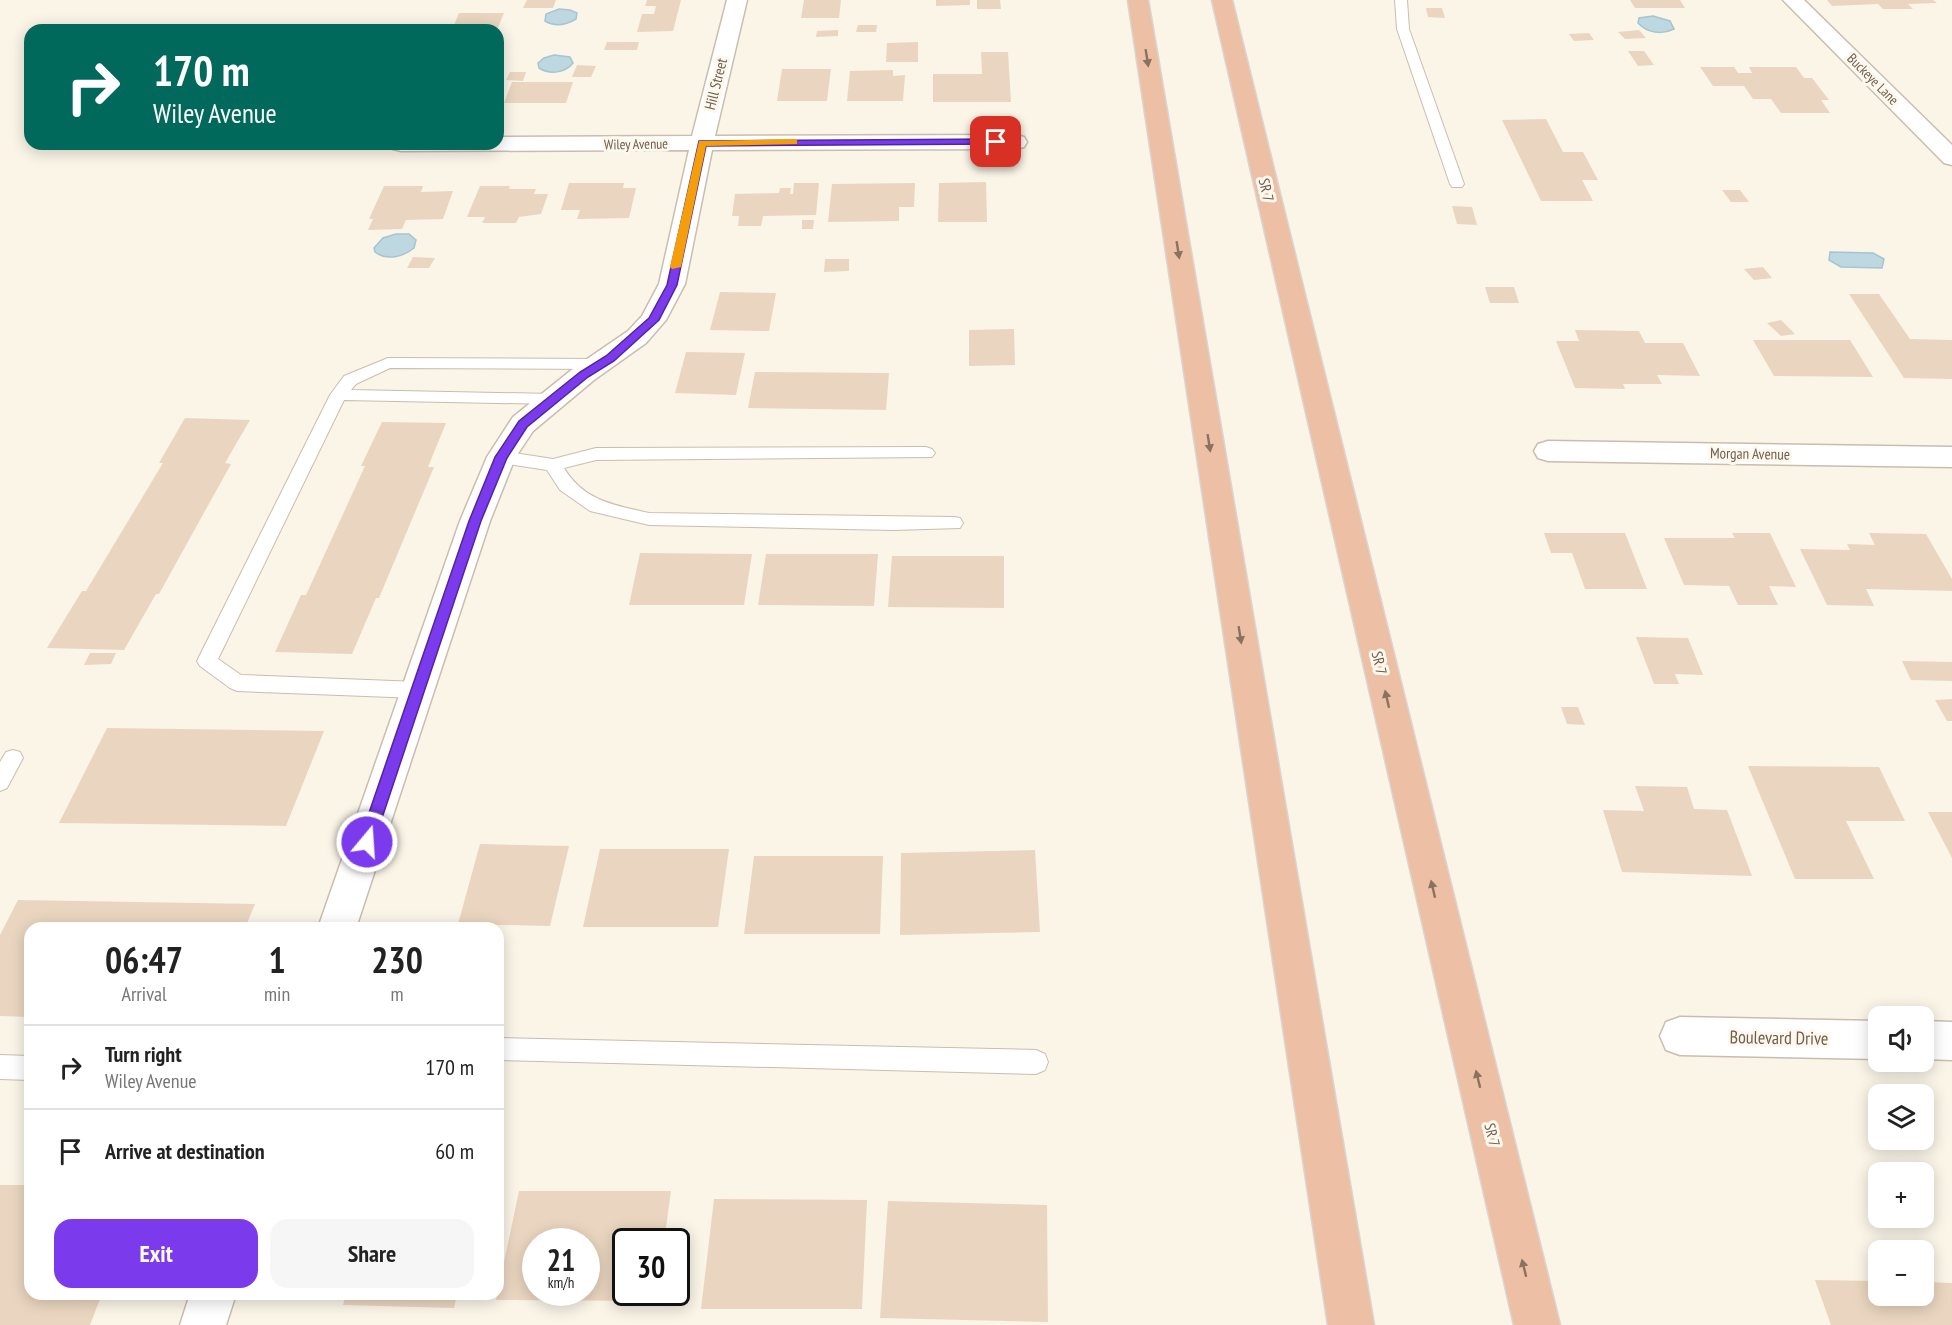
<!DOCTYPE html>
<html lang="en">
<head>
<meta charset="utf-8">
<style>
	body { margin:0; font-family:"PT Sans Narrow",sans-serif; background:#f6f6f6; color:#222; height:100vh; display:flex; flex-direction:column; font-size:22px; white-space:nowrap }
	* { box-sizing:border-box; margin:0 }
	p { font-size:20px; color:#767676 }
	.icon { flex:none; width:33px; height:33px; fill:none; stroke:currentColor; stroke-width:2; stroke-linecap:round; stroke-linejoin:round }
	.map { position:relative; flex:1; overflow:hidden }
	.details { position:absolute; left:24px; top:922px; width:480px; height:378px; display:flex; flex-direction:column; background:#fff; border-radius:18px; box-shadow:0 3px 15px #0003 }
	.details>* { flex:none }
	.hud { position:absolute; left:24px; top:24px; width:480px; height:126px; border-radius:18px; box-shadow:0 3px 15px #0003; background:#00695c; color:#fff; overflow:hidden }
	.controls { position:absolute; left:1868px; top:1006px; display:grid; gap:12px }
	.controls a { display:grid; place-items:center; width:66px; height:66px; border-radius:12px; background:#fff; box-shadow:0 3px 15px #0003; font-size:30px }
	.speed { position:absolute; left:522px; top:1228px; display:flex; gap:12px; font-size:30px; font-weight:700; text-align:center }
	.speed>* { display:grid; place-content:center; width:78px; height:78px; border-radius:50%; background:#fff; box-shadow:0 3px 15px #0003; line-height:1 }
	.speed small { font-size:15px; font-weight:400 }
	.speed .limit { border:3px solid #111; border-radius:9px; background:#fff; color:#111 }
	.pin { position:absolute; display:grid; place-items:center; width:51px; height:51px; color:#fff; margin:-26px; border-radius:12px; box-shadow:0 3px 9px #0006 }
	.me { position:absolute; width:66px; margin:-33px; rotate:18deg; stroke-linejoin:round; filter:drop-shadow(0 0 4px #0008) }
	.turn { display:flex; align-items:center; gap:21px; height:126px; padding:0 30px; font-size:27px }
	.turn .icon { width:78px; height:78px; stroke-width:2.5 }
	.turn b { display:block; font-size:42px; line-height:51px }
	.eta { display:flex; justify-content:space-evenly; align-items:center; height:102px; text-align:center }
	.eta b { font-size:36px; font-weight:600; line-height:42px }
	.action { display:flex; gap:12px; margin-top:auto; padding:12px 30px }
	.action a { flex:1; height:69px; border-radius:18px; background:#7c3aed; color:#fff; font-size:24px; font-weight:600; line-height:69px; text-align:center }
	.action a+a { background:#f6f6f6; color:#222 }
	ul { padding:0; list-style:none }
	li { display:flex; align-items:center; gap:18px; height:84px; padding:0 30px; border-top:2px solid #e0e0e0 }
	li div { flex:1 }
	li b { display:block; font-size:22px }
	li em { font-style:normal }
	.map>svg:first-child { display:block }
</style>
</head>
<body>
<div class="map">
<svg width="1952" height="1325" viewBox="0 0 1952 1325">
	<rect width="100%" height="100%" fill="#faf5e7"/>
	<g fill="#bdd8e1" stroke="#a5c5d2" stroke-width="1.5">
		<path d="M559,9L570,10L577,13L576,19C566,25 555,27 545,21L546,14Z"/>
		<path d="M1653,16L1670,21L1674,29C1662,35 1647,33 1638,23L1639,18Z"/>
		<path d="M554,55L570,57L573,63C565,73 550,75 539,68L538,63L544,58Z"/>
		<path d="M396,234H409L416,240L414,248C403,257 387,261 375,252L374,248L383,238Z"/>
		<polygon points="1830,252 1873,253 1884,259 1882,268 1841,267 1829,260"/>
	</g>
	<g fill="#ead6c0" fill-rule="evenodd">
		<polygon points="527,0 556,0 553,8 523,8"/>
		<polygon points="647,0 681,0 673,31 637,32 642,14 654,14 656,6 645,6"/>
		<polygon points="804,0 841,0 839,18 801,18"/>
		<polygon points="936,0 970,0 970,5 936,6"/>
		<polygon points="977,0 1000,0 1001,9 977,9"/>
		<polygon points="1630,0 1680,0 1685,8 1635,8"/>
		<polygon points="1827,0 1933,0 1937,3 1908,4 1913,9 1883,9 1878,4 1832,6"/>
		<polygon points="1426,8 1442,8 1445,18 1428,17"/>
		<polygon points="459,13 504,13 497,30 452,30"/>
		<polygon points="858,25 877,25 876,32 856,32"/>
		<polygon points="838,30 838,36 816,37 817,31"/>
		<polygon points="1639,30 1646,38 1625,39 1618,32"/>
		<polygon points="1589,33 1594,40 1574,41 1569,34"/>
		<polygon points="607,42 639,42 637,50 604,50"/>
		<polygon points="918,42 918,62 886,62 887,43"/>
		<polygon points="1628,51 1644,51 1654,65 1638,66"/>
		<polygon points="981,52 1008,52 1011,102 933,102 933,74 982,74"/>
		<polygon points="577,65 596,66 591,77 572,77"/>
		<polygon points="1700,67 1734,67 1738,73 1752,73 1749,67 1796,67 1804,78 1812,78 1829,100 1821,100 1830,113 1781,113 1771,99 1753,99 1744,86 1713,86"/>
		<polygon points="782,69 831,69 827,101 777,101"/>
		<polygon points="893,70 893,76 905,75 903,101 847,101 850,71"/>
		<polygon points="510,72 526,72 523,81 506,80"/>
		<polygon points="512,82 573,82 566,103 504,103"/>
		<polygon points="1546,119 1563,152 1583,152 1598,180 1582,180 1593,201 1541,201 1502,120"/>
		<polygon points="986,182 987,222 938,222 939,183"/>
		<polygon points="569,183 624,183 623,188 636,188 629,218 577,219 580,210 561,210"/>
		<polygon points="794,183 819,183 816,215 763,216 761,226 738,226 739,216 732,216 735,194 779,193 780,188 791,188 790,194 793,194"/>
		<polygon points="915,183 914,207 899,207 899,221 828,222 832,184"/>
		<polygon points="384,186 423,186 421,192 453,191 443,219 406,220 402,229 368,230 373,219 369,219"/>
		<polygon points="480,186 510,186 509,189 536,189 534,194 548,194 541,214 519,217 516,223 482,223 485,217 467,217"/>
		<polygon points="1722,190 1740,190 1749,202 1731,202"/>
		<polygon points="1452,206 1472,207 1477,225 1457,224"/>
		<polygon points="802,220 814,220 813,229 802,229"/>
		<polygon points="413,257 435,258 429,268 407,268"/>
		<polygon points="825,259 849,259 849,271 824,272"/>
		<polygon points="1763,267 1772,278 1754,280 1744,269"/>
		<polygon points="1485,287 1514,287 1519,303 1490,303"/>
		<polygon points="720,292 776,293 769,331 710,330"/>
		<polygon points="1849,294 1879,294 1910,339 1952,340 1952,379 1904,378"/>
		<polygon points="1781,320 1795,334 1781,336 1767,323"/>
		<polygon points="1014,329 1015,365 969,366 969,330"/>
		<polygon points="1575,330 1639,331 1645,343 1683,343 1700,376 1657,375 1662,384 1623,384 1625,389 1575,388 1556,341 1579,341"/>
		<polygon points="1753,340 1850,340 1873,377 1774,376"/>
		<polygon points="686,352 745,353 736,395 675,393"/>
		<polygon points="755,372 889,373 886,410 748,408"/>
		<polygon points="185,418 250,420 225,463 231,464 159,594 156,594 124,650 47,648 82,591 86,591 163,463 159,463"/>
		<polygon points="382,422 446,423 428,467 434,467 379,598 376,598 352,654 275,652 301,595 306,595 365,466 361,466"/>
		<polygon points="1544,533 1625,533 1647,589 1585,589 1572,553 1551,553"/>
		<polygon points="1732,533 1770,533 1796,587 1769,586 1778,605 1738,605 1729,586 1684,585 1664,538 1735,538"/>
		<polygon points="1869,533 1926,534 1952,579 1952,591 1866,589 1874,606 1827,605 1800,549 1850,550 1847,544 1875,545"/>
		<polygon points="640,553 752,554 744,605 629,605"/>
		<polygon points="766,554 878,554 874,606 758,605"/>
		<polygon points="892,556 1004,556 1004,608 888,607"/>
		<polygon points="1636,637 1688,638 1703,675 1675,674 1679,684 1654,684"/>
		<polygon points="90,653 116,653 111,664 84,665"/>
		<polygon points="1902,661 1952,662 1952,681 1911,680"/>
		<polygon points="1952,699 1952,721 1947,721 1935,700"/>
		<polygon points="1561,707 1578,707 1585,725 1567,724"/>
		<polygon points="107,728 324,731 286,826 59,823"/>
		<polygon points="1748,766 1879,767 1905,821 1846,821 1874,879 1795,879"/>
		<polygon points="1635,786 1687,787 1694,809 1727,810 1752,876 1622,872 1603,810 1644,811"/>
		<polygon points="1928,812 1952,812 1952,858"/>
		<polygon points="480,844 569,846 550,926 458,924"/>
		<polygon points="600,849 729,849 718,927 583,927"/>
		<polygon points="1035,850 1040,932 900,935 901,853"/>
		<polygon points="754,856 883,856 880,934 744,934"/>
		<polygon points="18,900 255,904 245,928 30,928 30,1017 0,1016 0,935"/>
		<polygon points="0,1185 30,1185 30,1294 102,1294 90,1325 0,1325"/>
		<path d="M519,1191H671L664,1242H626V1293H657L656,1301L496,1300ZM536,1242H586V1293H536Z"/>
		<polygon points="714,1199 867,1200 862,1309 701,1309"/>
		<polygon points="888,1201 1047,1205 1048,1322 880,1318"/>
		<polygon points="1815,1280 1878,1281 1878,1296 1923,1296 1923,1282 1952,1283 1952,1325 1831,1325"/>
		<polygon points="346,1294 457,1294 454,1308 343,1305"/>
	</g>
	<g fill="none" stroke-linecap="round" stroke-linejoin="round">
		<defs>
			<g id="lane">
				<polygon points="1395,0 1407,0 1409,29 1464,184 1462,187 1452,187 1450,184 1397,29"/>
				<polygon points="388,358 600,359 608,364 600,369 390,368 356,384 351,390 554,394 560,395 562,399 560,403 554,404 344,400 218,659 241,675 418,682 425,684 428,690 425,696 418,698 237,691 230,688 200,666 197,661 330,395 344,376"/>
				<path d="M926,447L932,449L935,453L932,457L596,460L564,468C584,501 614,505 649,513L954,517L960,518L963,523L960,528L893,530L649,525L590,511L560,490L547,470L501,463L495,461L492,457L495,453L501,451L553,459L596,448Z"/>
				<polygon points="13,750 20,752 23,758 7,788 0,791 0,762 6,752"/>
				<polygon points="498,1038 1036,1050 1045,1054 1048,1062 1045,1070 1036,1074 498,1060"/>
				<polygon points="0,1055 30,1056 30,1080 0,1079"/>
			</g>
			<g id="street">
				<polygon points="727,0 747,0 715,136 1016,135 1024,137 1027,142 1024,147 1016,149 712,150 685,284 666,320 646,343 594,380 533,431 515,458 490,521 356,928 318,928 460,521 487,457 513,417 574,368 628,331 642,316 659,284 689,150 401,151 393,149 390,144 498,144 498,137 692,136"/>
				<polygon points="1783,0 1804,0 1952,145 1952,165 1944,163"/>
				<polygon points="1548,441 1952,447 1952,467 1548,461 1538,458 1534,451 1538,444"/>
				<polygon points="1680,1017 1878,1021 1878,1059 1680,1055 1666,1050 1660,1036 1666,1022"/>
				<polygon points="1923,1021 1952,1022 1952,1060 1923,1059"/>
				<polygon points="190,1294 236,1294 226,1325 180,1325"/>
			</g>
			<g id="highway">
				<polygon points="1128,0 1148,0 1374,1325 1328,1325"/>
				<polygon points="1212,0 1232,0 1560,1325 1514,1325"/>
			</g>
		</defs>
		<use href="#lane" stroke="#cabdae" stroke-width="2"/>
		<use href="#street" stroke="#cabdae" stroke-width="3"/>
		<use href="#highway" stroke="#dad5d1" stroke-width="3"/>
		<use href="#lane" fill="#fff" fill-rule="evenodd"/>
		<use href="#street" fill="#fff" fill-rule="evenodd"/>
		<use href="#highway" fill="#edc0a5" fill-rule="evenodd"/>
	</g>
	<defs><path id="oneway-solid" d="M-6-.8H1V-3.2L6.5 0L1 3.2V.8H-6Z" transform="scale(1.5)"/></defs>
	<g fill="#89725f">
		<use href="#oneway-solid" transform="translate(1147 58) rotate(81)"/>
		<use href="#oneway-solid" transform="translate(1178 250) rotate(81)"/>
		<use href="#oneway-solid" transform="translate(1209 443) rotate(81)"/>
		<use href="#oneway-solid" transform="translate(1240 635) rotate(81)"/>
		<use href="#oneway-solid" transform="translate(1387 699) rotate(-103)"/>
		<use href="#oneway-solid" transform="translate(1433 889) rotate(-103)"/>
		<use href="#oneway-solid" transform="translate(1478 1079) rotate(-104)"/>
		<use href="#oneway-solid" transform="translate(1524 1268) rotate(-104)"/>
	</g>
	<polygon fill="#7c3aed" stroke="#51269a" stroke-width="1.5" points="996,139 1001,142 999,144 706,146 677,285 659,320 614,361 588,377 527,427 507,458 481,521 374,842 372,846 367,848 361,846 359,842 469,521 495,457 519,421 580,372 606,356 649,318 667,285 699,141"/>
	<polygon fill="#f59e0b" points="794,139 797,140 797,144 706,146 681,267 672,269 670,267 699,141"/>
	<g text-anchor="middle" stroke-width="6" stroke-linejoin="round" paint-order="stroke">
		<g font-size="14" fill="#705e4e" stroke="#fdf8ed">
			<text transform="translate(1873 79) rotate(45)" y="5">Buckeye Lane</text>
			<text transform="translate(636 144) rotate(-1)" y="5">Wiley Avenue</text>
		</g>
		<g font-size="15" fill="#705e4e" stroke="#fdf8ed">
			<text transform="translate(716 84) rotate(-76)" y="5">Hill Street</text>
			<text transform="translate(1266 190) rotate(77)" y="5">SR 7</text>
			<text transform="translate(1750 454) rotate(1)" y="5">Morgan Avenue</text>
			<text transform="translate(1379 663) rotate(77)" y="5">SR 7</text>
			<text transform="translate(1492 1135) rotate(76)" y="5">SR 7</text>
		</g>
		<g font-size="18" fill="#705e4e" stroke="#fdf8ed">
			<text transform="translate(1779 1038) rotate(1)" y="6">Boulevard Drive</text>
		</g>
	</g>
</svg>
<div class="controls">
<a><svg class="icon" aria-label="sound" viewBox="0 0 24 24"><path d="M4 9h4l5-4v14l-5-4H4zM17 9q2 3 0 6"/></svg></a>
<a><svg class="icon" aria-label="layers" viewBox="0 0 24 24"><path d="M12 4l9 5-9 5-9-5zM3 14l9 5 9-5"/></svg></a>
<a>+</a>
<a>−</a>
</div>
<div class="speed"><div>21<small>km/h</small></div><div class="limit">30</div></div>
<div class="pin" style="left:996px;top:142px;background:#d93025"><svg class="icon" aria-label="arrive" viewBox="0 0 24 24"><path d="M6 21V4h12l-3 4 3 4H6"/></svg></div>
<svg class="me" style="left:367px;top:842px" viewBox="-20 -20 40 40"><circle r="17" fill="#7c3aed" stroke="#fff" stroke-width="3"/><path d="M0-11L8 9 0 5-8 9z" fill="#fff"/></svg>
<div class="hud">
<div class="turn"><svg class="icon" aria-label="right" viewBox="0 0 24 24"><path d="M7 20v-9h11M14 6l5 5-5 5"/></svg><div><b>170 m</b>Wiley Avenue</div></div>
</div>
<section class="details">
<div class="eta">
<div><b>06:47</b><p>Arrival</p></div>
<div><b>1</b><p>min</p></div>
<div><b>230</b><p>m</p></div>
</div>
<ul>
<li><svg class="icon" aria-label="right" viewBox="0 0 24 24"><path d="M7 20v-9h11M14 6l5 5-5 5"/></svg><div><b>Turn right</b><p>Wiley Avenue</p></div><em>170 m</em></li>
<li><svg class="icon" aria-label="arrive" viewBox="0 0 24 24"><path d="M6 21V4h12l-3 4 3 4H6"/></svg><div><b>Arrive at destination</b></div><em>60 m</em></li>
</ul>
<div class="action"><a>Exit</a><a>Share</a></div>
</section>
</div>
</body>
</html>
